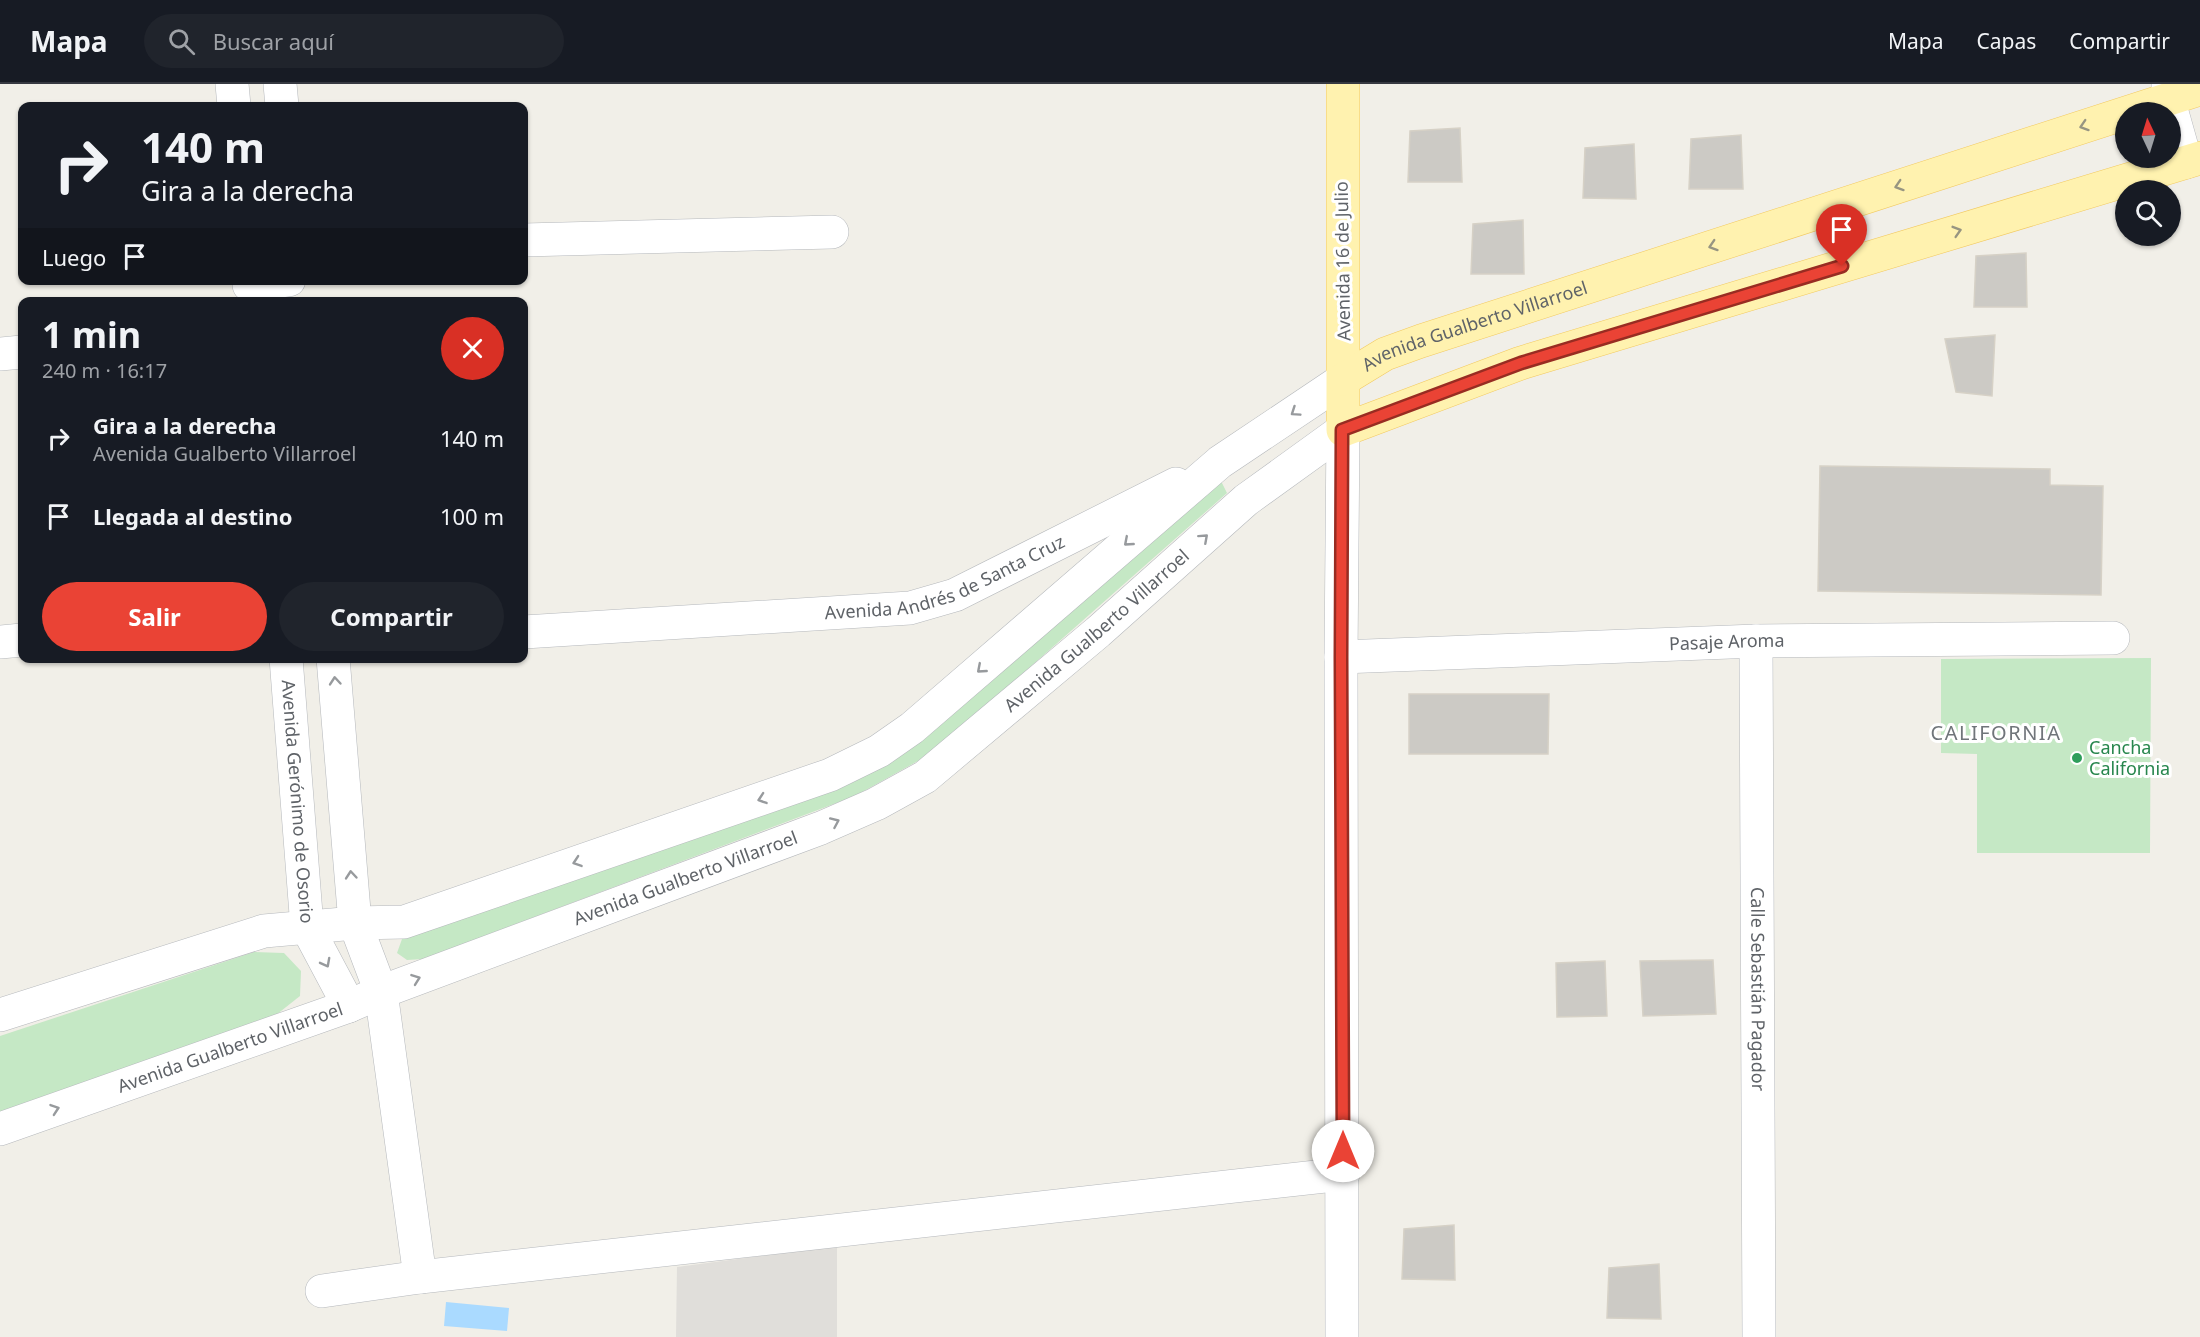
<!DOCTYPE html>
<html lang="es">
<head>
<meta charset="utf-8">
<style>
	body { margin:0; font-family:"Noto Sans",sans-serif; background:#20242c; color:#f1f3f6; height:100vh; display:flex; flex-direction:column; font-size:22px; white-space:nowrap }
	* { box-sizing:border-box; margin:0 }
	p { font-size:20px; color:#9ea1a6 }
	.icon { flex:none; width:33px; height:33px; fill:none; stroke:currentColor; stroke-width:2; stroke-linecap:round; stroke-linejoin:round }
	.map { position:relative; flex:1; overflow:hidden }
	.side { position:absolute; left:18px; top:213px; width:510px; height:366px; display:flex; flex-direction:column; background:#171b24; border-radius:12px; box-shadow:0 2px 4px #0004 }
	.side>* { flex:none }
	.hud { position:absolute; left:18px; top:18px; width:510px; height:183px; border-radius:12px; box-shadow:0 2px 4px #0004; background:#171b24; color:#f1f3f6; overflow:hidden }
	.needle { width:39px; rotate:356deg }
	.buttons { position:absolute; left:2115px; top:18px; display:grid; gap:12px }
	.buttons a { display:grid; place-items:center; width:66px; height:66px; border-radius:50%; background:#171b24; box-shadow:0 2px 4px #0004; font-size:30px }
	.pin { position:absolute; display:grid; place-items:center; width:51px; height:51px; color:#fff; margin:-62px -26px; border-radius:50% 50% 50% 0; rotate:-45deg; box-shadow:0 0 6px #0007 }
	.pin .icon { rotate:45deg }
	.me { position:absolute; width:66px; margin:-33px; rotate:0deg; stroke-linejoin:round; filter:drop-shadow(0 0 4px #0008) }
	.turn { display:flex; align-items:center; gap:21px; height:126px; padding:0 24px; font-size:27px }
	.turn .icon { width:78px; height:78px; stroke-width:2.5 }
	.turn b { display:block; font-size:42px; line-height:51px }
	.then { display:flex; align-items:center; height:57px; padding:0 24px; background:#0003; gap:12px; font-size:22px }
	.round { display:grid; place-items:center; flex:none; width:63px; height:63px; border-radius:32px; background:#20242c }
	.overview { display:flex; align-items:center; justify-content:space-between; height:102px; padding:0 24px }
	h1 { font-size:36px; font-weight:700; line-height:45px }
	.action { display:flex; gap:12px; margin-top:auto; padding:12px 24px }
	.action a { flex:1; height:69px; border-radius:36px; background:#ea4335; color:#fff; font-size:24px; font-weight:700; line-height:69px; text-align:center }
	.action a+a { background:#20242c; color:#f1f3f6 }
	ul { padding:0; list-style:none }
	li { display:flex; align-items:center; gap:18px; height:78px; padding:0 24px }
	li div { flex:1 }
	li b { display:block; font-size:22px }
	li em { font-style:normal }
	header { display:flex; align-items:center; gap:36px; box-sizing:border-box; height:84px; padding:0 30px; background:#171b24; border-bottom:2px solid #363941 }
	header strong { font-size:28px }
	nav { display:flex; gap:33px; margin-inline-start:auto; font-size:21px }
	.search { width:420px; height:54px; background:#20242c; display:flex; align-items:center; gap:15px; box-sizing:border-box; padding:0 21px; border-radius:33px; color:#9ea1a6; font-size:22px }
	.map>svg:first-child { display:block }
</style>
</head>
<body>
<header>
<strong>Mapa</strong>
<div class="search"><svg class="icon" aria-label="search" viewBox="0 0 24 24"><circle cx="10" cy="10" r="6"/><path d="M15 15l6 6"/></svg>Buscar aquí</div>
<nav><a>Mapa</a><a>Capas</a><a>Compartir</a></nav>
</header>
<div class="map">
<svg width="2200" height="1253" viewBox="0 0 2200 1253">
	<rect width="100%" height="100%" fill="#f1efe8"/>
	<polygon fill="#e0deda" points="837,1162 837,1253 676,1253 677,1183"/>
	<g fill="#c5e8c5">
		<polygon points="1221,397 1227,409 934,668 855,712 423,875 407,876 397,869 402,855 833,706"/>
		<polygon points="2151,574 2150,769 1977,769 1977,670 1941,669 1941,575"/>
		<polygon points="254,868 284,869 301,887 300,912 276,931 0,1028 0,952"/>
	</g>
	<polygon fill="#aadaff" points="446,1218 509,1224 507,1247 444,1242"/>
	<g fill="#cccac5" stroke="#d6d1c6" stroke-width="1.5">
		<polygon points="1460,44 1462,98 1408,98 1410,47"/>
		<polygon points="1741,51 1743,105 1689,105 1691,55"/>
		<polygon points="1634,60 1636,115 1583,114 1585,64"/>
		<polygon points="1523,136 1524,190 1471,190 1473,140"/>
		<polygon points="2026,169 2027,223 1974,223 1976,172"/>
		<polygon points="1995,251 1992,312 1956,308 1945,255"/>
		<polygon points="1820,382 2050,385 2050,401 2103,402 2101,511 1818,507"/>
		<polygon points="1409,610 1549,610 1548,670 1409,670"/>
		<polygon points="1713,876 1716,930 1643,932 1640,877"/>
		<polygon points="1605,877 1607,932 1557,933 1556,879"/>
		<polygon points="1454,1141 1455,1196 1402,1195 1404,1145"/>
		<polygon points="1659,1180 1661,1235 1607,1234 1609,1184"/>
	</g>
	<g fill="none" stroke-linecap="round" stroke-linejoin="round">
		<defs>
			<g id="minor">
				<polyline points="232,0 234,22"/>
				<polyline points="280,0 282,22"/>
				<polyline points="2168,0 2168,14 2186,78"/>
				<polyline points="524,156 832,148"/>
				<polyline points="249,201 289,196"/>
				<polyline points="0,270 22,268"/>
				<path id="s1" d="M524,548L910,524L955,511L1176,400"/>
				<path id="s2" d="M1756,557L1759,1253"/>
				<polyline points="0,558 22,556"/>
				<path id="s3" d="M1341,573L1756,557L2113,554"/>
				<path id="s4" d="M286,574L307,843L349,922"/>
				<polyline points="333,574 355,839 381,908 420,1193"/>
				<polyline points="0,931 264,847 355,839 404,838 830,691 879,667 912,644 1220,378 1344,295"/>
				<path id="s5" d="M0,1045L349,922L381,908L821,744L876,720L925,693L1098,548L1246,416L1343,346"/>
				<polyline points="322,1207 420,1193 1343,1090"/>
				<polyline points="1342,1253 1341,573 1343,346"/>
			</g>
			<g id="major">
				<polyline points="1343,0 1343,346 1521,279 2200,74"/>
				<path id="s6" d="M1344,295L1385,270L1421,257L2200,5"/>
			</g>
		</defs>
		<use href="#minor" stroke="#b5b8bc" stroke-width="34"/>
		<use href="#major" stroke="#f2c960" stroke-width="34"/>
		<use href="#minor" stroke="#fff" stroke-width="33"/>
		<use href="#major" stroke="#fff2af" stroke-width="33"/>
	</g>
	<defs><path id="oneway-chevron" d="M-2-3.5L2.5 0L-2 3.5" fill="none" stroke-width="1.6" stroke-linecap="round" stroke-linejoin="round" transform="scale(1.5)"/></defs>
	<g stroke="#979581">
		<use href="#oneway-chevron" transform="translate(2084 42) rotate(162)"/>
		<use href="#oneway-chevron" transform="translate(1899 102) rotate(162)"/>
		<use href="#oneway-chevron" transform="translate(1957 147) rotate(-17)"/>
		<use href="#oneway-chevron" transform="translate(1713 162) rotate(162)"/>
	</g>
	<g stroke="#979a9d">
		<use href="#oneway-chevron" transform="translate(1295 328) rotate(146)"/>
		<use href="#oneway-chevron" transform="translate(1204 454) rotate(-42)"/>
		<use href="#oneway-chevron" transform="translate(1128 458) rotate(139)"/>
		<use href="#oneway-chevron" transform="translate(981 585) rotate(139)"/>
		<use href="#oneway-chevron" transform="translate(335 597) rotate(-95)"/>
		<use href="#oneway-chevron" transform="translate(762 715) rotate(161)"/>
		<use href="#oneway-chevron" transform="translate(835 738) rotate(-24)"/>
		<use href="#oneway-chevron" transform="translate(577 778) rotate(161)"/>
		<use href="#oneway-chevron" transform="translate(351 791) rotate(-95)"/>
		<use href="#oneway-chevron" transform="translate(326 879) rotate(62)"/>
		<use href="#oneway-chevron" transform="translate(416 895) rotate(-20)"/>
		<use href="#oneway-chevron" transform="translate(55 1025) rotate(-19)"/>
	</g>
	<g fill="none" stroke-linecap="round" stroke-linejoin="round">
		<defs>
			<polyline id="route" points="1343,1067 1341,573 1342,346 1521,279 1842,182"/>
		</defs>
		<use href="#route" stroke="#982c22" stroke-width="15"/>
		<use href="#route" stroke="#ea4335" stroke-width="10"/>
	</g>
	<circle fill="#2e9e5b" stroke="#fff" stroke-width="2" cx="2077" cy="674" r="6"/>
	<g text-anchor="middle" stroke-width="6" stroke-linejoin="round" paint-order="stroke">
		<g font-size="18" fill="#5f6368" stroke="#fff">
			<text transform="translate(1343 177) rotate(-91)" y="6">Avenida 16 de Julio</text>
			<text dy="6" stroke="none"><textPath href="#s6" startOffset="142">Avenida Gualberto Villarroel</textPath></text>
			<text dy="6" stroke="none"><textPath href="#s1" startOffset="428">Avenida Andrés de Santa Cruz</textPath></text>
			<text dy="6" stroke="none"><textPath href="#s5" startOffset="1216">Avenida Gualberto Villarroel</textPath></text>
			<text dy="6" stroke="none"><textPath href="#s3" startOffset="386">Pasaje Aroma</textPath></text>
			<text dy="6" stroke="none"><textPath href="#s4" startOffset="144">Avenida Gerónimo de Osorio</textPath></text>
			<text dy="6" stroke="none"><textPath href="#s5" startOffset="730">Avenida Gualberto Villarroel</textPath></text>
			<text dy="6" stroke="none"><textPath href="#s2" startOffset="348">Calle Sebastián Pagador</textPath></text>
			<text dy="6" stroke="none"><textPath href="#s5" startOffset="244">Avenida Gualberto Villarroel</textPath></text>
		</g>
		<g font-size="18" fill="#27864d" stroke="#fff" text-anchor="start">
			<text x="2089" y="670">Cancha<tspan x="2089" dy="21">California</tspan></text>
		</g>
		<g font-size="20" letter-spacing="1.5" fill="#70757a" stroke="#fff">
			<text x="1996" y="656">CALIFORNIA</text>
		</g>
	</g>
</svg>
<div class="buttons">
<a><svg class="needle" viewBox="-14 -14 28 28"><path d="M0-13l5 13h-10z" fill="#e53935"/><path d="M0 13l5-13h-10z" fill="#9ea1a6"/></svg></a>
<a><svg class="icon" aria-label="search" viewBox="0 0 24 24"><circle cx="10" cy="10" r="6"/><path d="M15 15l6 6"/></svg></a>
</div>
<div class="pin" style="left:1842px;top:182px;background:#d93025"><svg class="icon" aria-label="arrive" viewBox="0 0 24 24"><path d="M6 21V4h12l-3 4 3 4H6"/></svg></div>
<svg class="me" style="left:1343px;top:1067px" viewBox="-20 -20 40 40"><circle r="19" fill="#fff"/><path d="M0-13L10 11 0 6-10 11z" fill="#ea4335"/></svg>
<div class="hud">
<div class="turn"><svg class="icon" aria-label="right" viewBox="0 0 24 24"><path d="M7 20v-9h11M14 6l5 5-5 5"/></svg><div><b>140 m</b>Gira a la derecha</div></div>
<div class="then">Luego<svg class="icon" aria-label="arrive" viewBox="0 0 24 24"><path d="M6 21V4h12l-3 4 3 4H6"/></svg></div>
</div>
<section class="side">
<div class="overview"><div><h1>1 min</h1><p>240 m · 16:17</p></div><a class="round" style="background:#d93025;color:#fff"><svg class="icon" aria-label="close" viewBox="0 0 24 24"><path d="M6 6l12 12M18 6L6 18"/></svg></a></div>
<ul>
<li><svg class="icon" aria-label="right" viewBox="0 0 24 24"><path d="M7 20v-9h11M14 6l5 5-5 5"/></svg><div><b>Gira a la derecha</b><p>Avenida Gualberto Villarroel</p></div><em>140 m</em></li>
<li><svg class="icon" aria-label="arrive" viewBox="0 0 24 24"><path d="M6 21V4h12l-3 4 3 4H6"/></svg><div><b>Llegada al destino</b></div><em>100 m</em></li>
</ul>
<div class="action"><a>Salir</a><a>Compartir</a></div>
</section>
</div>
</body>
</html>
